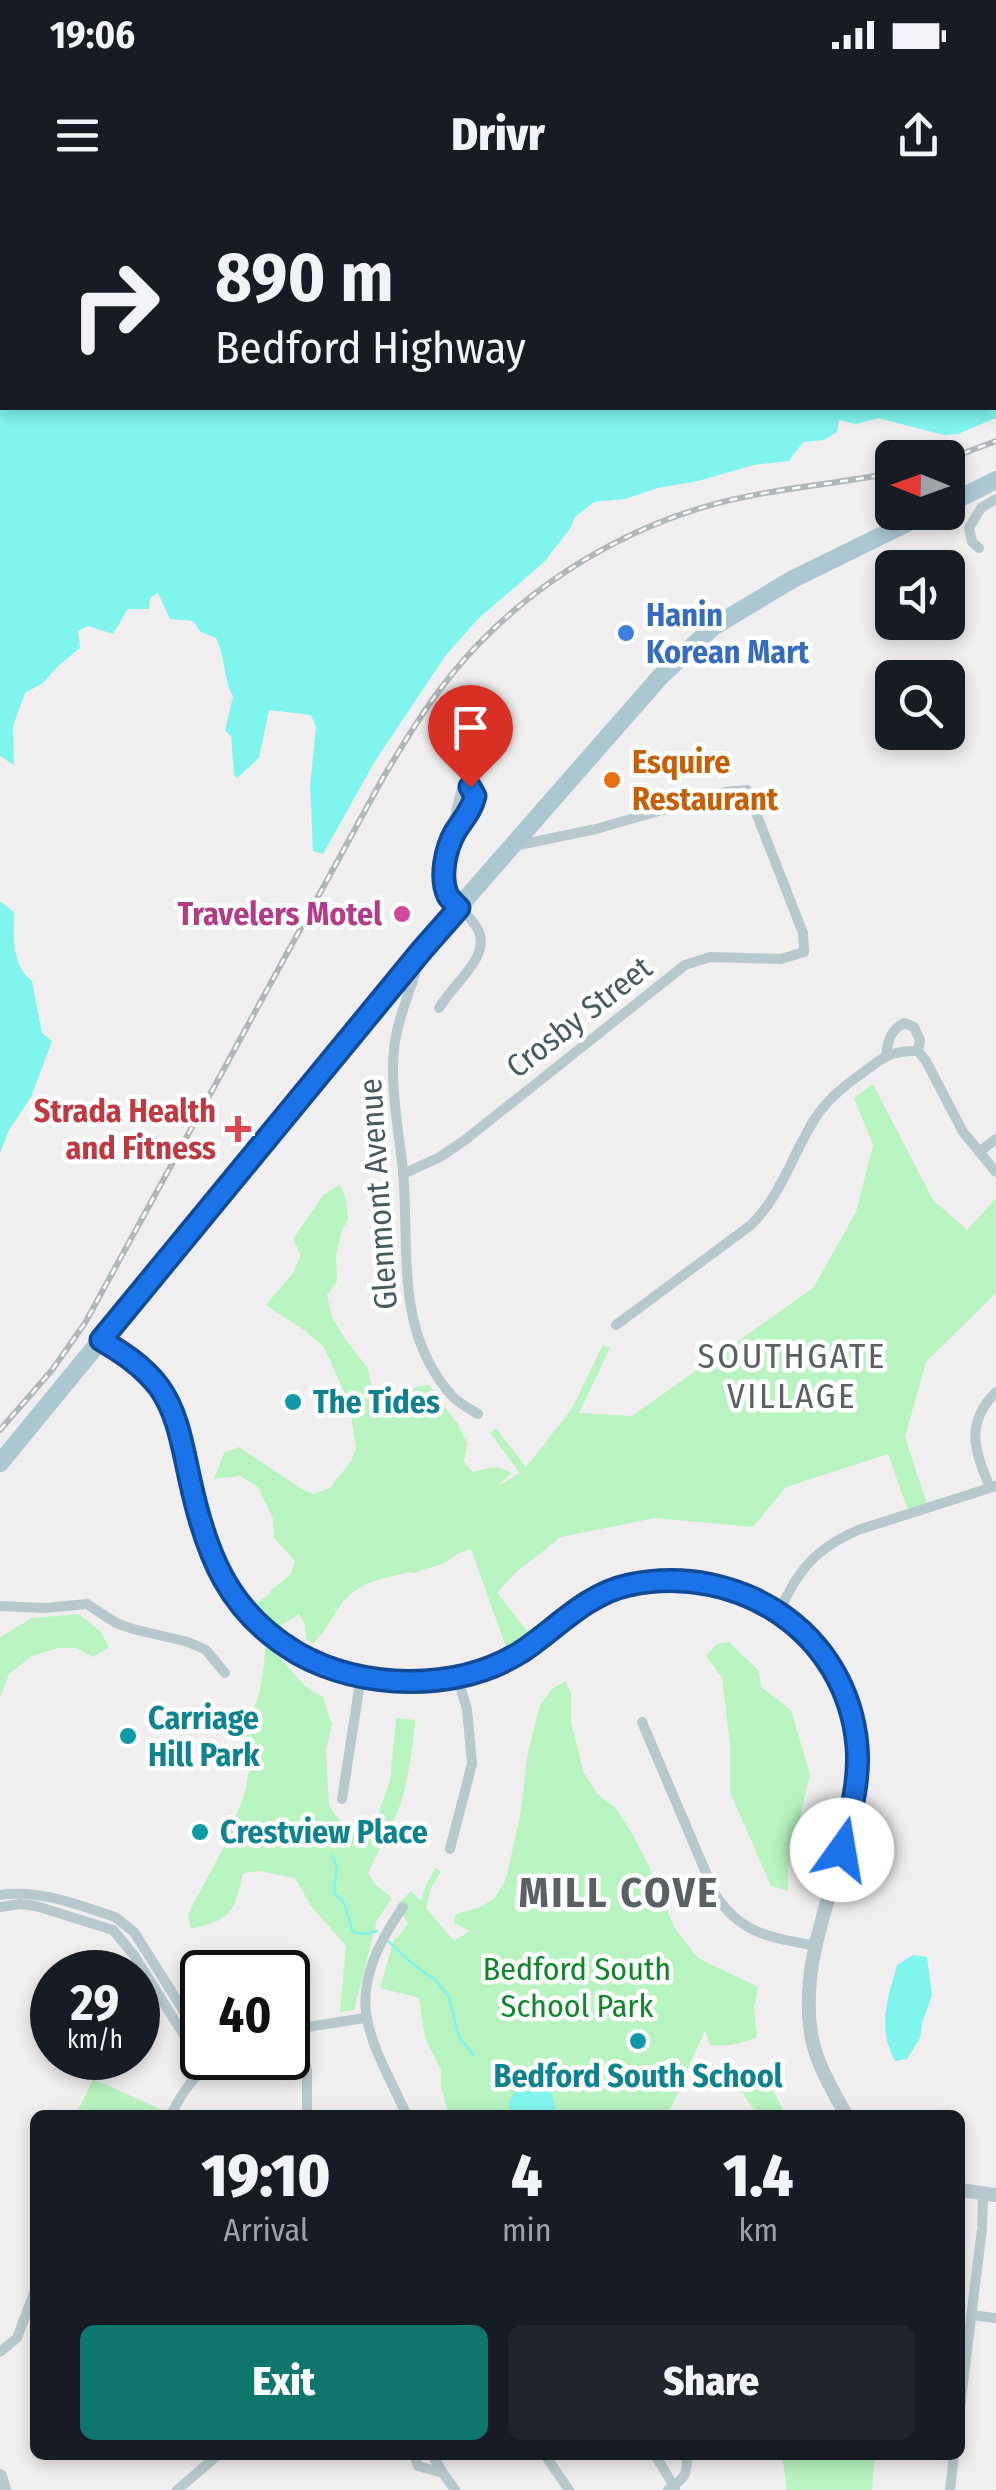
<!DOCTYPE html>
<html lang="en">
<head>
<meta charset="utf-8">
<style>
	body { margin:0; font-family:"Fira Sans Condensed",sans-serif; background:#20242c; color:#f1f3f6; height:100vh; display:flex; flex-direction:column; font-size:38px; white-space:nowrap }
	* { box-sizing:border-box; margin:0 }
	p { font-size:32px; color:#9ea1a6 }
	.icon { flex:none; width:55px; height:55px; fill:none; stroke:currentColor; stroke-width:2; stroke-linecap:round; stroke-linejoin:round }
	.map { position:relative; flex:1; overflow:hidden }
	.drawer { position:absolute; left:30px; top:1910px; width:935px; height:350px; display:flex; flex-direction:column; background:#171b24; border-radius:15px; box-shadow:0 5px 15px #0003 }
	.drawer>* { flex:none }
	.guide { position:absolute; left:0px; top:0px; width:998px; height:210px; box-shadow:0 5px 15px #0003; background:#171b24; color:#f1f3f6; overflow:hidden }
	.needle { width:65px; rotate:271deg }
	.controls { position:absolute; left:875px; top:240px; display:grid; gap:20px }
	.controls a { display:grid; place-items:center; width:90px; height:90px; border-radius:15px; background:#171b24; box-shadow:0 5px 15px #0003; font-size:50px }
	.speed { position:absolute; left:30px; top:1750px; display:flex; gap:20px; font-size:50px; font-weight:700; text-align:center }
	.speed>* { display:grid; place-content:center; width:130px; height:130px; border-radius:50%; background:#171b24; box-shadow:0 5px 15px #0003; line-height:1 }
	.speed small { font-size:25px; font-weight:400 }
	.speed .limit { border:5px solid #111; border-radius:15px; background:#fff; color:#111 }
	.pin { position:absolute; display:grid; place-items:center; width:85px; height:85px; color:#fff; margin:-102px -42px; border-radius:50% 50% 50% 0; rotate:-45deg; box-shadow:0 0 10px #0007 }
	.pin .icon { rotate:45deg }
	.me { position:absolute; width:110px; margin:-55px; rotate:13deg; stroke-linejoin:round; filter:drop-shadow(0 0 8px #0008) }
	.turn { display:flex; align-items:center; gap:35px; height:210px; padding:0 50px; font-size:45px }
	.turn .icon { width:130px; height:130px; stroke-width:2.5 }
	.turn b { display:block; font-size:70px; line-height:85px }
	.eta { display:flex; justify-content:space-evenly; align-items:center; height:170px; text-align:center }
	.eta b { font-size:60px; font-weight:800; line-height:70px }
	.cta { display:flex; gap:20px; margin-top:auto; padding:20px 50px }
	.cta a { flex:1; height:115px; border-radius:15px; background:#0f766e; color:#fff; font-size:40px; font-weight:800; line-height:115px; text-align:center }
	.cta a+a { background:#20242c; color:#f1f3f6 }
	.status { display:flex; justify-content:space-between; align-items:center; height:70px; padding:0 50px; background:#171b24; direction:ltr }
	.status svg { height:28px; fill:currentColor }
	header { display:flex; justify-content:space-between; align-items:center; height:130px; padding:0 50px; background:#171b24; font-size:45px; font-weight:800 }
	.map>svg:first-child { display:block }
</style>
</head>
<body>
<div class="status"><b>19:06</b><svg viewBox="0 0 49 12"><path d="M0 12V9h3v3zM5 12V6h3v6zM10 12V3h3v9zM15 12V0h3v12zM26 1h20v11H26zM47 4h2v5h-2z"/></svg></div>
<header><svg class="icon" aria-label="menu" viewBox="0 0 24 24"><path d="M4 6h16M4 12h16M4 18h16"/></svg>Drivr<svg class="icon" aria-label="share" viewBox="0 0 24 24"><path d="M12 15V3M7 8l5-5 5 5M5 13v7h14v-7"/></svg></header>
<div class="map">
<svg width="996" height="2290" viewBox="0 0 996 2290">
	<rect width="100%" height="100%" fill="#f1eeef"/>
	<g fill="#b8f4bf">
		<path d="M873,884L933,1000L967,1030L996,998V1093L926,1162L905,1237L927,1304L908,1310L888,1254L786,1287L753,1327L655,1318L561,1337L514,1374L497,1393L528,1432L506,1447L471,1349L457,1354L447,1362L414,1373L409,1372C381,1380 363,1379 342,1403C331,1417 327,1432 313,1443L306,1439L305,1424L299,1414L276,1429L253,1406L271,1393L270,1391L291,1374L295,1361L274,1338L273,1319L258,1287L240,1276L214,1279L224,1253L239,1247L302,1289L314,1294L330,1288L351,1261L356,1248L349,1203L324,1147L304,1130L266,1105L293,1073L301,1055L293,1039L324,994L340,985L346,999L348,1019L341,1033L336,1055L337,1081L327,1095L332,1117L345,1139L367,1167L374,1194L387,1209L416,1187L429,1185L457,1223L467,1243L464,1262L473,1272C487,1268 498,1264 511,1273L498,1286L520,1273L490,1233L496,1228L526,1267L571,1210L603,1145L610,1148L579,1213L632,1216L813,1088L856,1012L873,945L854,898Z"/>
		<polygon points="79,1414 100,1431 109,1447 93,1457 76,1448 58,1448 32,1456 9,1474 0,1498 0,1437 32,1418"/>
		<path d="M266,1442L305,1486L323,1497L332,1524L326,1549L329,1606L341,1622L353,1625L378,1614L390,1581L396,1518L415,1520C414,1542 409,1571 404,1592C398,1616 379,1650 368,1673L375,1684L392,1698L377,1720L354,1810L340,1812L346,1746L311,1706L295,1678L260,1671L243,1673C233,1714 234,1718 191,1729L188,1714L227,1641L245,1592L250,1564L242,1528C262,1502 263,1474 266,1442Z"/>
		<polygon points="729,1442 759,1471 761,1487 791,1510 810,1574 788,1668 788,1691 771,1686 730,1592 730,1543 722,1478 706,1456 717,1444"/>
		<path d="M566,1481L571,1494V1523L584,1573L598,1595L615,1607L633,1635L649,1666L674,1727L698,1758L758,1787L754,1808L757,1837C741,1844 726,1847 710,1845L705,1830L670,1911L672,1915H557L551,1890L507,1910L508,1915H456L447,1910L441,1886V1870L425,1838L419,1798L380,1788L394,1739L399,1736L408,1723L397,1705L411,1691L421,1701L426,1685L435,1668L441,1671L431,1688L426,1708L454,1741L470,1731L454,1723L456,1714L478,1708L494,1699L506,1679L520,1616L528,1552L540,1505L553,1488Z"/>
		<polygon points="759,1871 770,1885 786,1915 757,1915 742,1892"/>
		<polygon points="93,1879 165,1911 163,1915 76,1915"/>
		<polygon points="782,2255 875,2255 872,2290 787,2290"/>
	</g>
	<g fill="#80f5ee" fill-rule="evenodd">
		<path d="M0,0H996V218L958,234L944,235L878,218L856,224L839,220L837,232L824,240L803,242L789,261L754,265L698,281L658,288L625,299L594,302L575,317L569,330L544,362L478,419L446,455L375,561L323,654L313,651L310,585L316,527L311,515L269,510L259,558L237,578L234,575L231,536L225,531L233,496C223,479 226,458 216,438L201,432L193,421L170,419L158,393L150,398L149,409H128L113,434L88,426L78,431L80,448L57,467L43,483L25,493L13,526L14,565L0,556ZM2,2H995V208H2Z"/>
		<path d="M0,701L14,712C13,736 12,766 32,781L42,833L52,841L31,897L9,930L0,953Z"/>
		<path d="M913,1755L927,1757L932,1795L922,1823L920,1838L907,1859L895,1861C877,1826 887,1802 897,1765Z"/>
		<path d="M534,1878C554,1887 552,1895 557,1915H508L509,1902L523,1880Z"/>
	</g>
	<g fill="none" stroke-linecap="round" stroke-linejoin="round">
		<g stroke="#80f5ee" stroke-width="2.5">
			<polyline points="331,1655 337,1666 334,1693 344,1703 353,1732 366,1734 377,1731"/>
			<path d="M389,1742C405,1756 417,1770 435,1779L449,1797L459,1837L474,1856"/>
		</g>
		<g stroke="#b8c9cd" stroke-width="10">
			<polyline points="979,348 972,342 969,328 981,308 996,299"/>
			<path d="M419,761C411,790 397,819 394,849C390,889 399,931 403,971C410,1051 394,1132 453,1197C460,1204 470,1209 478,1214"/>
			<path d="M439,808C450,790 467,776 477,757C495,720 445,711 445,675C444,663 447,648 452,637C459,622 471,612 475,596L470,587L462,589L457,607L452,636"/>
			<path d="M886,855C888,840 890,831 904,823L914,827L920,840L918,851"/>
			<polyline points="979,952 996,939"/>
			<polyline points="403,974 440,957 465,940 685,765 710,757 781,759 804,752 803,733 747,590 725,592 596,629 514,646"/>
			<path d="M616,1125L751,1025C783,993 792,954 816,917C827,900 844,886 861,874C882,858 890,850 918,851L926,861L963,932L996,972"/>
			<path d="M990,1287C974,1250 965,1223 996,1192"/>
			<polyline points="0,1406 45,1408 87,1404 116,1423 133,1429 188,1442 206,1450 225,1473"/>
			<path d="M779,1412C798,1370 815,1349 858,1330L996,1286"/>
			<path d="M642,1522L715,1694C741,1735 771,1737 816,1746"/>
			<polyline points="342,1599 361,1476"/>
			<polyline points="450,1649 472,1564 467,1509 457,1476"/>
			<path d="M0,1695C40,1689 78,1705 115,1717L134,1732L202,1840"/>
			<polyline points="0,1707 20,1704 36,1706 113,1730 133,1754 204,1867"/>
			<path d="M403,1707C342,1796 364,1827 407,1915"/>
			<polyline points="299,1828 307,1872 307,1915"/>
			<polyline points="288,1830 365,1818"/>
			<path d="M171,1915C183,1890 196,1872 221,1858"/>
			<polyline points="971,2115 996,2118"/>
			<polyline points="0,2152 17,2138 35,2090"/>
			<polyline points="960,2207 982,2029 983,1995"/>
			<polyline points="414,2255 418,2266 443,2273 432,2255"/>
			<polyline points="545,2255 569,2290"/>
			<polyline points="655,2255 675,2288"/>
			<polyline points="443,2273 455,2290"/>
			<polyline points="177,2290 218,2255"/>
			<path d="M668,2290C683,2278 687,2278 687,2258L684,2255"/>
			<polyline points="950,2290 954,2255"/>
		</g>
		<g stroke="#b8c9cd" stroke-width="14">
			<path d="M101,1139C125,1154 149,1169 163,1194C186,1233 189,1281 200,1324C221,1400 283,1464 362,1476C416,1485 476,1482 523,1450C554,1430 581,1400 617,1388C708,1357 822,1412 850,1505C885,1618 790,1727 812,1839C818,1867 833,1891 846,1915"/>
			<polyline points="960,1990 996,1995"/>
			<polyline points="0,2276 4,2290"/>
		</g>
		<g stroke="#abc8d0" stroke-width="18">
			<polyline points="948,304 996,280"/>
			<polyline points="0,1263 421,750 660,477 713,427 793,379 930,312"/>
		</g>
		<defs>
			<g id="rail">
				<polyline points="948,259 996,241"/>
				<path d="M0,1230L52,1170L85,1123L384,576C405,541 426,506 452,474C516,395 607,336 704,307C765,289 830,285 892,273"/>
			</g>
		</defs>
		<use href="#rail" stroke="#b0b6ba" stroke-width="6"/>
		<use href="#rail" stroke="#fff" stroke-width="2.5" stroke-dasharray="8" stroke-linecap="butt"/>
	</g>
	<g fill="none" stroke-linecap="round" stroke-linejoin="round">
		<defs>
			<path id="route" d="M470,587L475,596C472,610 463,619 455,632C446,648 439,677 448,696C451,700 455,704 459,708L422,750L101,1140C123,1153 143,1166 159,1187C178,1213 183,1249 190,1280C206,1354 228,1412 297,1453C362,1490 457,1492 521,1452C556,1429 586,1394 629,1385C739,1362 847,1432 857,1546C860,1581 850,1616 842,1650"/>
		</defs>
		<use href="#route" stroke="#114b97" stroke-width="25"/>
		<use href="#route" stroke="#1a73e8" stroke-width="18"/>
	</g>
	<circle fill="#3f7fe0" stroke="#fff" stroke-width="4" cx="626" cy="433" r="10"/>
	<circle fill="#e8710a" stroke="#fff" stroke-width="4" cx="612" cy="580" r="10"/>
	<circle fill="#d1479c" stroke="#fff" stroke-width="4" cx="402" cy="714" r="10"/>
	<path fill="#e0444e" stroke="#fff" stroke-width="4" d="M233 914h10v10h10v10h-10v10h-10v-10h-10v-10h10z"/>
	<g fill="#0f9aa8" stroke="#fff" stroke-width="4">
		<circle cx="293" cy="1202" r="10"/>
		<circle cx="128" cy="1536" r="10"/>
		<circle cx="200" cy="1632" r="10"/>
		<circle cx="638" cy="1841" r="10"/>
	</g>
	<g text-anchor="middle" stroke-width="9" stroke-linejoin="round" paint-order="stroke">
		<g font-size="32" font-weight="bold" fill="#366cbe" stroke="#fff" text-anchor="start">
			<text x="646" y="426">Hanin<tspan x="646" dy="37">Korean Mart</tspan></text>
		</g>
		<g font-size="32" font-weight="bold" fill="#c56008" stroke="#fff" text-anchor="start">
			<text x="632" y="573">Esquire<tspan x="632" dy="37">Restaurant</tspan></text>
		</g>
		<g font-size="32" font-weight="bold" fill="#b23c85" stroke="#fff" text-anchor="end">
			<text x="382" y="725">Travelers Motel</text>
		</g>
		<g font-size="32" fill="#45595e" stroke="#fff">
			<text transform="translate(579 817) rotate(-38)" y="11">Crosby Street</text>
			<text transform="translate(378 994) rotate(-94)" y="11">Glenmont Avenue</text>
		</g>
		<g font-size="32" font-weight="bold" fill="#be3a42" stroke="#fff" text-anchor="end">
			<text x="216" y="922">Strada Health<tspan x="216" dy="37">and Fitness</tspan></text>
		</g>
		<g font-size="32" font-weight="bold" fill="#0d838f" stroke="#fff" text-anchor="start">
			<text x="313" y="1213">The Tides</text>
			<text x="148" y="1529">Carriage<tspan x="148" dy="37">Hill Park</tspan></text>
			<text x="220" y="1643">Crestview Place</text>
			<text x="638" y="1887" text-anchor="middle">Bedford South School</text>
		</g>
		<g font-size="32" fill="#0d8729" stroke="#fff">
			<text x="577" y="1780">Bedford South<tspan x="577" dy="37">School Park</tspan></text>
		</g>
		<g font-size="35" letter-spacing="2.5" fill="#5a6164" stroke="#fff">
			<text x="792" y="1168">SOUTHGATE<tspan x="792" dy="40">VILLAGE</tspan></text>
		</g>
		<g font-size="42" font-weight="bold" letter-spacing="2.5" fill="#5a6164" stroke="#fff">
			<text x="619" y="1707">MILL COVE</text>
		</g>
	</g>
</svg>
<div class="controls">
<a><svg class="needle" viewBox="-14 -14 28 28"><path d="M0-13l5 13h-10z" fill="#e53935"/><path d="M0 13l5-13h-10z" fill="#9ea1a6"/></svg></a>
<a><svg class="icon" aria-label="sound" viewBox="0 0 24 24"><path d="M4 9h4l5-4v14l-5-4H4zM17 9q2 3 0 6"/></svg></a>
<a><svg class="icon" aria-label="search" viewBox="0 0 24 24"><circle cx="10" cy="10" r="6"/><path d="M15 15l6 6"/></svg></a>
</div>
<div class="speed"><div>29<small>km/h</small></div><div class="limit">40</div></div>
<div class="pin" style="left:470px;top:587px;background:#d93025"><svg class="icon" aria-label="arrive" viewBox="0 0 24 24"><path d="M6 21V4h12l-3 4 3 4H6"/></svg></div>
<svg class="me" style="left:842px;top:1650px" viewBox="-20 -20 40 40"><circle r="19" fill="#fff"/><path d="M0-13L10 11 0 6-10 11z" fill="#1a73e8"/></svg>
<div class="guide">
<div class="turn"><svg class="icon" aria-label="right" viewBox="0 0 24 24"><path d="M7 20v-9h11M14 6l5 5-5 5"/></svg><div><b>890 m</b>Bedford Highway</div></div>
</div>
<section class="drawer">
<div class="eta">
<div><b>19:10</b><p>Arrival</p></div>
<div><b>4</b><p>min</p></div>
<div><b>1.4</b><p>km</p></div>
</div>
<div class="cta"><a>Exit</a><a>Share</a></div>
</section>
</div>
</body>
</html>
